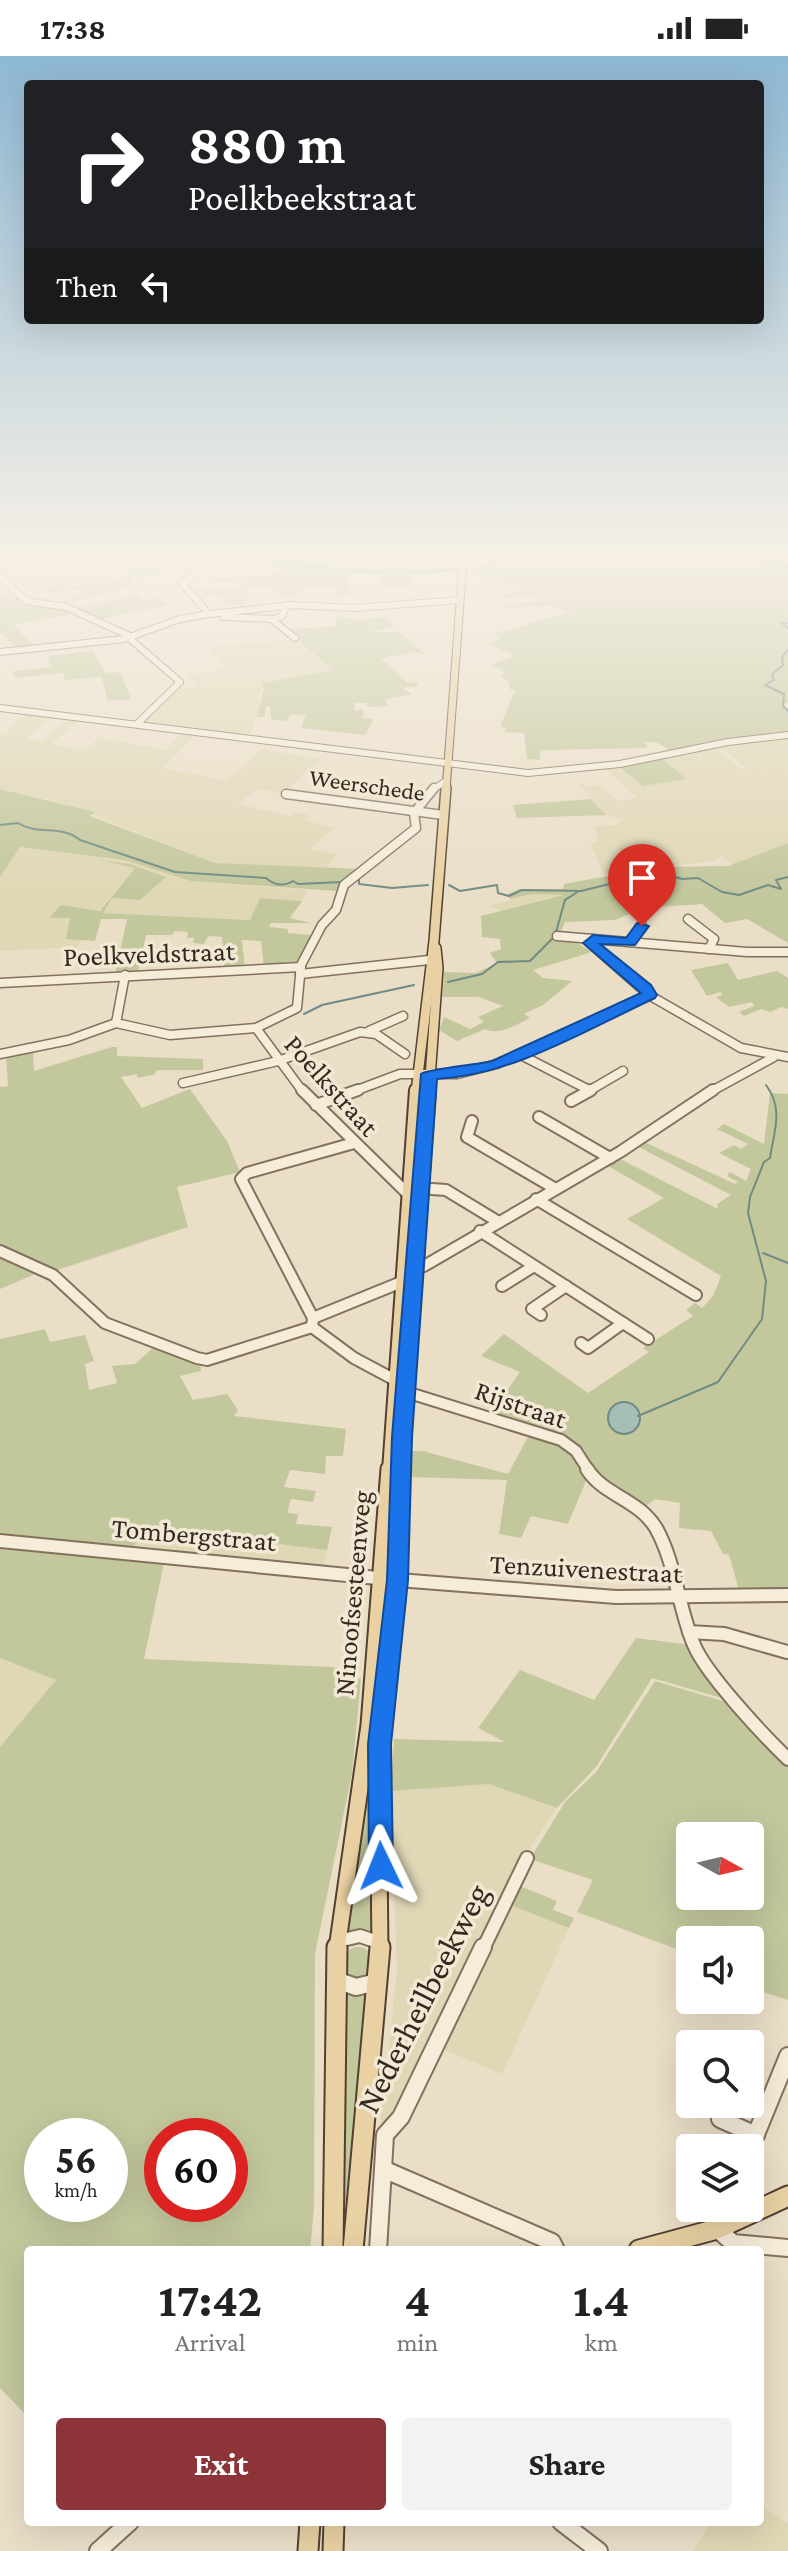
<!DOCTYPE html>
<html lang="en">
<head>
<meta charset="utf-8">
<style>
	body { margin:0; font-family:"Crimson Pro",serif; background:#f2f2f2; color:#222; height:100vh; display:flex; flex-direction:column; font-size:30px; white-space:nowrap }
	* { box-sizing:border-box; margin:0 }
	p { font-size:26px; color:#767676 }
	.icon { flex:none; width:44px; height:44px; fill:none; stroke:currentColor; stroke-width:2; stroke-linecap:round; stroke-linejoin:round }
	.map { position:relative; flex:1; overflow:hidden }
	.side { position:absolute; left:24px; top:2190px; width:740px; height:280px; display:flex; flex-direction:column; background:#fff; border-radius:8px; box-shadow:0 8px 32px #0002 }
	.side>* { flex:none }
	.guide { position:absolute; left:24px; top:24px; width:740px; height:244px; border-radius:8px; box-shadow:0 8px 32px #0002; background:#202124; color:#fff; overflow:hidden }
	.needle { width:52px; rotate:98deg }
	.buttons { position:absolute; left:676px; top:1766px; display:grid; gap:16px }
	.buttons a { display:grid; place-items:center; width:88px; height:88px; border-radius:8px; background:#fff; box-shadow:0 8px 32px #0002; font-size:40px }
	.speed { position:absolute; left:24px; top:2062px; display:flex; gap:16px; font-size:40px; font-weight:700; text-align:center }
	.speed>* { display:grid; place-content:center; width:104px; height:104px; border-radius:50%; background:#fff; box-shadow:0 8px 32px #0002; line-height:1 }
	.speed small { font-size:20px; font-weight:400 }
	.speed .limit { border:12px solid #d22; background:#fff; color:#111 }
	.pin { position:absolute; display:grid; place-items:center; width:68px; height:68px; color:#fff; margin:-82px -34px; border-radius:50% 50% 50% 0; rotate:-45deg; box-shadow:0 0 8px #0007 }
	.pin .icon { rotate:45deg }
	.me { position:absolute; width:88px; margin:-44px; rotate:358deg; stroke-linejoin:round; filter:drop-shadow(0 0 6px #0008) }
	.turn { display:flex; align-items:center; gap:28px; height:168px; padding:0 32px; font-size:36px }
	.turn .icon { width:104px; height:104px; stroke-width:2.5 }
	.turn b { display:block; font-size:56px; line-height:68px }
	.then { display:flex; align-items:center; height:76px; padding:0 32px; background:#0003; gap:16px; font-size:30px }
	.eta { display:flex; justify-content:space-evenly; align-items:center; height:136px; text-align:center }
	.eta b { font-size:48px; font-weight:700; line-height:56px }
	.action { display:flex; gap:16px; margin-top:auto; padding:16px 32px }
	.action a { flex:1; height:92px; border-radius:8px; background:#8c3437; color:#fff; font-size:32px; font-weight:700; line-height:92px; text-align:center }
	.action a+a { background:#f2f2f2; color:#222 }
	.status { display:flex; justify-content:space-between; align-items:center; height:56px; padding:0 40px; background:#fff; direction:ltr }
	.status svg { height:22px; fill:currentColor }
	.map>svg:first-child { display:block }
</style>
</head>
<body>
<div class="status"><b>17:38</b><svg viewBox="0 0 49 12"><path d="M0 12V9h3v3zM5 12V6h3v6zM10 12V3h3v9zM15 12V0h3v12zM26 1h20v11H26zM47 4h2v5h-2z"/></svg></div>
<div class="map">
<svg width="788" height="2495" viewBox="0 0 788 2495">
	<rect width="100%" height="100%" fill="#eadec7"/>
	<g fill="#dfd7b5">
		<polygon points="11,494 36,500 126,499 130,522 16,535 0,519 0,495"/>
		<polygon points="295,584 334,614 263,627 250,683 142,668 147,658 180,632 197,630 187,619 228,613 207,591"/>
		<polygon points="26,656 52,659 27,682 43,685 71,661 81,662 52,688 84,695 99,682 166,694 183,676 196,678 163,712 227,725 262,693 320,703 283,738 258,733 237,748 290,760 295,756 309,759 304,764 334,772 310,793 336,798 327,811 314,813 215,807 63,747 0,733 0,678 5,679"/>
		<polygon points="788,682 788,787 733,809 721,800 714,805 604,818 590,787 598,786 595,770 616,769 622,764 606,759 576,725 588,731 599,729 618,745 637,742 604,712 618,710 643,730 685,723 663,703 715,691 742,714 746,712 721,691"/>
		<polygon points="20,791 124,804 191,825 307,834 302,845 260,842 250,864 102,857 112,842 148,834 165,822 136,810 99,855 61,849 50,861 70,862 80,884 78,891 0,895 0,821"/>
		<polygon points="532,838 565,839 564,842 501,855 490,850"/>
		<polygon points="147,1472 327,1494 324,1510 131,1493"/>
		<polygon points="0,1602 57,1624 0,1691"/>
		<polygon points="489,1728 557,1752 525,1800 393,2067 380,2066 397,1917 391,1735"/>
		<polygon points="508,1848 569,1872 502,2018 440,1992"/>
		<polygon points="760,2449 788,2467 788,2495 694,2495 710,2466 760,2466"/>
	</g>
	<g fill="#c3c79c" fill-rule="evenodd">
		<polygon points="11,494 162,494 160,500 178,500 187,506 157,505 162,520 133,522 133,531 59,549 51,548 75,543 72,540 85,536 82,533 48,537 45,533 129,522 125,499 36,500"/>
		<path d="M202,494H458L456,513C439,513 430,522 412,519L415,530L385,532L379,520L366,521L381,515L348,518L350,540H335L336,533L304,532L289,542L274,538L276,532L250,531L245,548L225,550L220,544L231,540L195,539L190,534L242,532V525L209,526V523L276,518L280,512L221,510L207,505L209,498Z"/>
		<path d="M504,494H788V647L784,648L788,656V678L670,695L658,687L644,685L648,692L540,694V704L527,703L524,677L504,676L507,672L500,671L515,634L509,633L510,627L501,620L505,617L492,608L514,600L488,587L501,583L493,578L569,556L551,550L500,553L505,549L538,545L530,540L507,543L501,539L523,534L470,519V515C488,514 493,503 504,494Z"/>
		<polygon points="14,537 25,546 77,557 14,569 36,592 19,594 0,576 0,540"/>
		<polygon points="136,539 144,545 156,542 168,549 98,564 74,553"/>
		<polygon points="336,560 355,564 385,561 394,571 368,576 399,576 426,599 416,596 380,602 408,627 416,626 419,630 402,632 412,638 386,643 387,650 368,651 366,647 355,647 354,654 364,654 362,662 374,663 365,679 301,672 306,659 290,658 287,665 271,663 270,650 266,651 264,661 256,661 264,633 262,627 333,614 286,574 336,570"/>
		<polygon points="93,595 106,617 120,616 131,643 108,645 101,621 65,624 63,617 15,622 13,615 52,611 48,602 54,599"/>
		<polygon points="663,703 686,723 643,730 618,710"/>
		<polygon points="0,733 95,756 90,760 215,807 362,813 342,826 336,835 191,825 124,804 20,791 0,821"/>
		<polygon points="591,743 606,759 517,762 513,749"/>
		<path d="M788,787V887L747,863L725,867L702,848L643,852L615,864L565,866L560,879L553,882L572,884L592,896L533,914L543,922L572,925L543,949L524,958L530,962C515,969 500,980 485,973L457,985L439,974L444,961L470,973L484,966L478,961L503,950L479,941H442L444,916L476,917L497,907L490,897L501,893L500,883L482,881L481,860L564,839L532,838L511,843L505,839L520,833H563L564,828L657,811L729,810Z"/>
		<polygon points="100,804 130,808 166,821 140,844 112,842 103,857 250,864 260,842 302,845 290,862 311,867 271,867 269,871 288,873 288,877 311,879 301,905 264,912 261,885 242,884 245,914 225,915 222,881 208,880 204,888 193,887 194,882 187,882 188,876 175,875 172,879 146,879 138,917 115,918 127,863 101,863 95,885 66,883 70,862 49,862 61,849 100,855 135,812"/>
		<polygon points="728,907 738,924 777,915 788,922 788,953 781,951 770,956 761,953 744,960 739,956 754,950 752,946 729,951 716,941 723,939 720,936 707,940 691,914"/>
		<polygon points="112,991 117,991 117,1000 203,1003 203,1014 157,1014 155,1018 138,1022 137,1018 121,1021 142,1052 190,1033 227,1085 240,1116 177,1131 188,1171 51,1216 20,1198 0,1192 0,1031 8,1030 6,1000 33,994 34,1015"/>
		<polygon points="770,1037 788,1038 788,1534 739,1534 729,1499 723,1498 711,1475 679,1472 680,1447 655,1443 645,1451 609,1433 578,1395 488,1361 520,1316 481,1300 504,1278 588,1337 649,1296 643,1292 693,1260 686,1254 695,1247 702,1252 713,1240 721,1220 627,1163 664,1142 606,1109 618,1102 718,1153 717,1148 731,1139 635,1089 642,1085 735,1128 738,1126 727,1120 730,1116 746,1125 751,1113 719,1097 734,1089 741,1093 748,1088 717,1073 724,1068 764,1088"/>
		<polygon points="0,1197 40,1216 0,1233"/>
		<polygon points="45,1273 50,1286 85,1279 94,1305 85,1308 89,1334 117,1327 112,1310 135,1308 155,1290 200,1305 201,1315 180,1320 193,1344 227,1338 238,1354 234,1360 346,1373 343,1400 326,1400 325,1418 290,1414 284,1431 316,1435 313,1446 291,1443 287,1457 298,1458 296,1468 332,1471 327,1494 148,1472 131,1493 0,1482 0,1283"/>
		<polygon points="529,1379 567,1390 588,1420 568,1468 531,1460 521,1482 499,1478 507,1424 410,1421 410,1395 423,1395 508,1418"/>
		<path d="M0,1489L165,1502L144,1603L332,1611L361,1623L352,1717L315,1898L314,2152L310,2194H28V2356L25,2358L0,2332V1691L56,1624L0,1602ZM42,2080H110V2148H42ZM162,2080H230V2148H162Z"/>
		<polygon points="636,1582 691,1589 732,1645 652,1622 596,1711 557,1752 489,1728 391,1735 394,1683 505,1686 478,1672 520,1614 594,1644"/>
		<path d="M655,1625L733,1648L788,1709V1944L750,1932V1884H690V1898L577,1856L593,1824L530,1803L565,1746L596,1716ZM690,1780H750V1840H690Z"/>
		<polygon points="367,1737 373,1738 375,1878 357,1874 346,1877"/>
		<polygon points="517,1829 557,1845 553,1854 574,1862 569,1872 508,1848"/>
		<circle cx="358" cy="1906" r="15"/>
		<polygon points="341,1936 370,1937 349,2146 342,2146"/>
	</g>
	<circle fill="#a7beb7" stroke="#6f8b83" stroke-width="2" cx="624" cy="1362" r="16"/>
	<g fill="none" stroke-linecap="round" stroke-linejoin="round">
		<g stroke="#6f8b83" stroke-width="2">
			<path d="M205,494C288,507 373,524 457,513"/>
			<polyline points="744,494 767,506 788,511"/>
			<polyline points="479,514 501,503 507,494"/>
			<polyline points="788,567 781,567 788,572"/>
			<polyline points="788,594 782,601 783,609 772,618 774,624 765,629 784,638 783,650 788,655"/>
			<path d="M0,769L18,767C38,780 61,768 80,784L175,816L266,822C274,829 283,831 293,825L298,828L342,826"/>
			<polyline points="359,821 359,828 392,832 428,829"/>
			<polyline points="449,829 460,835 497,829 498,837 509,840 522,834 581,835 658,816 682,823 698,822 722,836 739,839 768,829 781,833 776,824 788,821"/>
			<polyline points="556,876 565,844 579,835"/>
			<polyline points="448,926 482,918 498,906 530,905 553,882"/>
			<polyline points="304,958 322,949 414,929"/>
			<polyline points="763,1197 788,1207"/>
			<path d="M638,1360L718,1326L762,1263L766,1225L748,1157L750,1141L764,1106L770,1102C774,1075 784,1053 766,1029"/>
		</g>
		<defs>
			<g id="minor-far4">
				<polyline points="180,494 197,517 182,527 209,558"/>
				<polyline points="0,520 26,545 66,551 132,581"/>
				<polyline points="224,561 275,563 282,560 287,549"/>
				<polyline points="271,563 295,582"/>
				<polyline points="129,582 180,626 137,668"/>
				<polyline points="0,596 124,583 180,563 209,558 293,549 355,552 460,544"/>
				<polyline points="0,652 528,717 620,708 728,686 788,679"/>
				<polyline points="432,734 446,725"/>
			</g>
			<g id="minor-far3">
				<polyline points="286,738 443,759"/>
				<polyline points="688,863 714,883 709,893"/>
				<polyline points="557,880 747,896 788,896"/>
				<polyline points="593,883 590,887 649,939"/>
				<polyline points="630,886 642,870"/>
				<polyline points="300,918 429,904"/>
				<polyline points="0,927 301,911"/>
				<polyline points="116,967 125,919"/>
				<polyline points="256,972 303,1036"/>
				<polyline points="369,975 403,960"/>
				<polyline points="0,998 69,984 116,967 170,979 256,972 297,952 301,909 322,869 336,854 344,829 416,772 414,757 434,732"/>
				<polyline points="519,998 589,1034"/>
				<polyline points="183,1027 278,1005 360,976 376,978 405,998"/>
				<polyline points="352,1036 400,1018 457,1018 497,1008 649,939 741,992 788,1001"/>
				<polyline points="587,1036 623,1015"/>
				<polyline points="710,1036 774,1001"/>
			</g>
			<g id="minor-far2">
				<polyline points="302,1034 411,1141"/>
				<polyline points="571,1045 591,1034"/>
				<polyline points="316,1049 358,1034"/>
				<polyline points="539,1061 610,1102"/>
				<polyline points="472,1065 467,1081 554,1132"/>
				<polyline points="432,1133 446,1134 497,1165"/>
				<polyline points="536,1143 696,1239"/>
				<polyline points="480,1175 648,1283"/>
				<polyline points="0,1195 53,1219 105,1267 197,1302 207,1304 312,1271"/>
				<polyline points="415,1211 424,1210 620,1096 713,1034"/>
				<polyline points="502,1230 534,1210"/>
				<polyline points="541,1259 532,1253 566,1230"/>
				<polyline points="313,1262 241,1123 247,1117 354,1087"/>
				<polyline points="581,1287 588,1292 623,1267"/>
				<polyline points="397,1325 354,1302 312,1271 313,1262 404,1225"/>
				<polyline points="406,1336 561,1384 576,1395 589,1415"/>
			</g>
			<g id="minor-far1">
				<path d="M587,1413C604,1440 637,1442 656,1472C676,1508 678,1551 694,1589C706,1618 764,1680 788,1703"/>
				<polyline points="0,1485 398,1524 616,1541 788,1539"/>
				<polyline points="689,1576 724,1578 787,1596"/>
				<polyline points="338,1885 360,1880 381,1887"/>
				<polyline points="483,1893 527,1802"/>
			</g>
			<g id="minor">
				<polyline points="336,1924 356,1931 377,1926"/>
				<polyline points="720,2063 756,2079"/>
				<polyline points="750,2093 788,2000"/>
				<polyline points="383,2113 385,2079 401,2061 483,1891"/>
				<polyline points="717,2173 733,2187 788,2192"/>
				<polyline points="378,2194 383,2113 552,2186 556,2194"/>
				<polyline points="561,2466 599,2495"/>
				<polyline points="98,2495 130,2466"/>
			</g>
			<polyline id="major-far4" points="446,734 464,494"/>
			<g id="major-far3">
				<polyline points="416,1036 434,885 446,732"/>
				<polyline points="429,1036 438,912 436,892"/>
			</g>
			<g id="major-far2">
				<polyline points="389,1415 416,1034"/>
				<polyline points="401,1415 429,1034"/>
			</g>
			<g id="major-far1">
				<polyline points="337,1893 369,1669 389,1413"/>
				<polyline points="380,1893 378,1711 398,1524 401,1413"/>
			</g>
			<g id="major">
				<polyline points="333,2194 337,1891"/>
				<polyline points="353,2194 380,1891"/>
				<polyline points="639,2194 717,2173 788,2140"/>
				<polyline points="308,2495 310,2466"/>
				<polyline points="333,2495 334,2466"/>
			</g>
		</defs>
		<use href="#minor-far4" stroke="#83715e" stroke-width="8"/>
		<use href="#minor-far3" stroke="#83715e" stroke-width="11"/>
		<use href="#minor-far2" stroke="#83715e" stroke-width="14"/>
		<use href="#minor-far1" stroke="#83715e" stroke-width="16"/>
		<use href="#minor" stroke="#83715e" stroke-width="20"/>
		<use href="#major-far4" stroke="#524032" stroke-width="9"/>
		<use href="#major-far3" stroke="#524032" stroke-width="12"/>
		<use href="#major-far2" stroke="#524032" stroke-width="16"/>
		<use href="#major-far1" stroke="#524032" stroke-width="19"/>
		<use href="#major" stroke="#524032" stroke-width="23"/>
		<use href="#minor-far4" stroke="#f5ecd9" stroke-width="6"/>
		<use href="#minor-far3" stroke="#f5ecd9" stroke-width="8"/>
		<use href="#minor-far2" stroke="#f5ecd9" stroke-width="10"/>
		<use href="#minor-far1" stroke="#f5ecd9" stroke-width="12"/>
		<use href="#minor" stroke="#f5ecd9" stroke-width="16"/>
		<use href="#major-far4" stroke="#e9d1a3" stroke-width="7"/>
		<use href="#major-far3" stroke="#e9d1a3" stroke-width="9"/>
		<use href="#major-far2" stroke="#e9d1a3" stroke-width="12"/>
		<use href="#major-far1" stroke="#e9d1a3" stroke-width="15"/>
		<use href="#major" stroke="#e9d1a3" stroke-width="19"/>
	</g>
	<linearGradient id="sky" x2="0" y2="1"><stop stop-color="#8eb8d4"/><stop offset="0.59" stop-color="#f6f0e6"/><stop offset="1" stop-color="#f6f0e6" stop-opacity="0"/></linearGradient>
	<rect width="788" height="843" fill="url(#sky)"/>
	<path fill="#1a73e8" stroke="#114b97" stroke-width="2" d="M637,867L649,870L635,889L600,888L651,929L657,939L655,942C586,974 513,1019 437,1023L412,1381L408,1524L391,1688L393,1810L390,1817L381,1820L372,1817L369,1810L368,1688L387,1524L392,1381L421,1018C428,1013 476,1009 492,1005L641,937L583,887L593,879L626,882Z"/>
	<g text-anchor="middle" stroke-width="7" stroke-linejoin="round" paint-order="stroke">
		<g font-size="24" fill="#352a20" stroke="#f2e9d5">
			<text transform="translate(367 729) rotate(8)" y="8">Weerschede</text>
		</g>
		<g font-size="28" fill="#352a20" stroke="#f2e9d5">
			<text transform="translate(149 897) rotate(-2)" y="10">Poelkveldstraat</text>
			<text transform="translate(332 1029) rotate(48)" y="10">Poelkstraat</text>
			<text transform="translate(521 1348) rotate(19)" y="10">Rijstraat</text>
			<text transform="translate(194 1478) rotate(5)" y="10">Tombergstraat</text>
			<text transform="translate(586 1512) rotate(3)" y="10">Tenzuivenestraat</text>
			<text transform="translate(352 1537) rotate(-85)" y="10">Ninoofsesteenweg</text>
		</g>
		<g font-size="34" fill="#352a20" stroke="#f2e9d5">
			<text transform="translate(422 1942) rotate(-63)" y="12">Nederheilbeekweg</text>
		</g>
	</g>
</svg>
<div class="buttons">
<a><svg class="needle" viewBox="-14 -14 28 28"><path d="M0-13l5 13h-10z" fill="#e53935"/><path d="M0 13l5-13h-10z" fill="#767676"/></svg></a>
<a><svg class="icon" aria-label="sound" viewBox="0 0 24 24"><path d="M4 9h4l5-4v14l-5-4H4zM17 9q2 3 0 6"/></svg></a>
<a><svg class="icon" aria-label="search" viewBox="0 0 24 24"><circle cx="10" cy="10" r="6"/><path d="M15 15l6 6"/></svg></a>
<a><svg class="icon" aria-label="layers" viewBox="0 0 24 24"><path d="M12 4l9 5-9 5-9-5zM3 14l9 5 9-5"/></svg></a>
</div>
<div class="speed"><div>56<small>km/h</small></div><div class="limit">60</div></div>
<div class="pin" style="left:642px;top:870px;background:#d93025"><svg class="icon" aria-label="arrive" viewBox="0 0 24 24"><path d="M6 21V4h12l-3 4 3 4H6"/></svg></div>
<svg class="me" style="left:381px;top:1810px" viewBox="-20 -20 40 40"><path d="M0-17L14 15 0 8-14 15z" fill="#1a73e8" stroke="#fff" stroke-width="4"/></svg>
<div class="guide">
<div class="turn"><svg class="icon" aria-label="right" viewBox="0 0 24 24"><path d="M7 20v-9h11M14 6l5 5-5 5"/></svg><div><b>880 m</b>Poelkbeekstraat</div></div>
<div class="then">Then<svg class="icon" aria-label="left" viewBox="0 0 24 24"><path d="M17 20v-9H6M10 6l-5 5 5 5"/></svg></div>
</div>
<section class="side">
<div class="eta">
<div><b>17:42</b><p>Arrival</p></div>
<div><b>4</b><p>min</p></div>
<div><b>1.4</b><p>km</p></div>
</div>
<div class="action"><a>Exit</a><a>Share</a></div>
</section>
</div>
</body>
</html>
